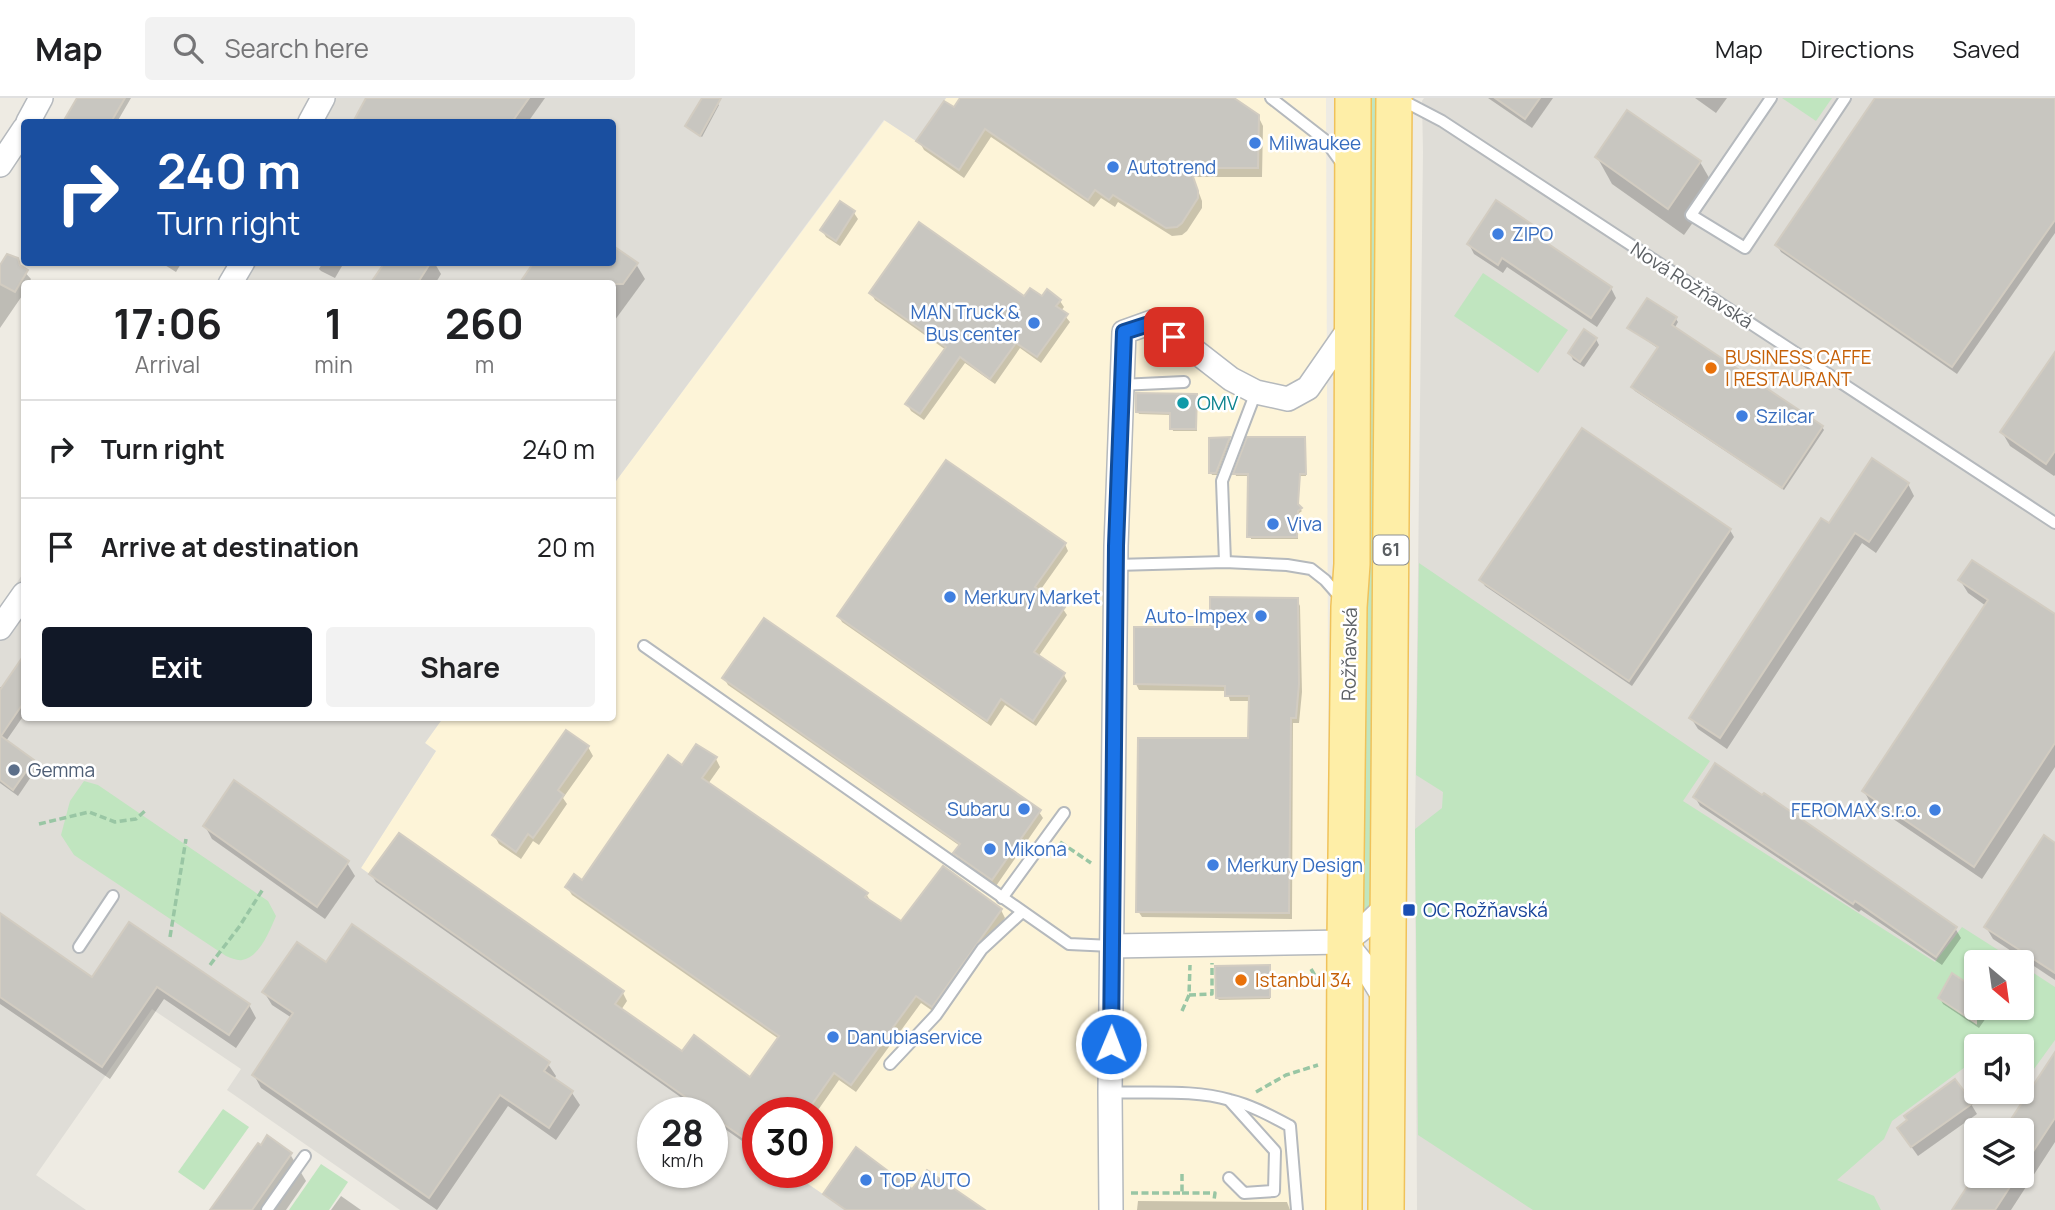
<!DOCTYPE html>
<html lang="en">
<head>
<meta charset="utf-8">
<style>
	body { margin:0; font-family:Manrope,sans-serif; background:#f2f2f2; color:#202124; height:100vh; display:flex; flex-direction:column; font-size:26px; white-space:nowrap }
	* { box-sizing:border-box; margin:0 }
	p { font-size:23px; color:#757577 }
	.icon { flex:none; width:38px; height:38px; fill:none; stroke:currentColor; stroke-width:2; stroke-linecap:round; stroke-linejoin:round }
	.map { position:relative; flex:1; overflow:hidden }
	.drawer { position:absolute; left:21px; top:182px; width:595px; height:441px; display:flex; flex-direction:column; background:#fff; border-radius:7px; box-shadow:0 2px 5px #0004 }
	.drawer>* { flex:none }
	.hud { position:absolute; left:21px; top:21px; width:595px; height:147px; border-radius:7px; box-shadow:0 2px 5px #0004; background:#1a4fa0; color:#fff; overflow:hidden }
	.needle { width:46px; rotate:151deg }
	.controls { position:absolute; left:1964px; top:852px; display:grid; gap:14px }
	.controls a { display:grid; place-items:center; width:70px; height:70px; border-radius:7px; background:#fff; box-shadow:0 2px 5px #0004; font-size:35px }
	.speed { position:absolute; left:637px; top:999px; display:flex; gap:14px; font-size:35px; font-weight:700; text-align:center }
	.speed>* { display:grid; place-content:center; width:91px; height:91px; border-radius:50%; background:#fff; box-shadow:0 2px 5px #0004; line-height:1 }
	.speed small { font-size:18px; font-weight:400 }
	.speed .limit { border:10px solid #d22; background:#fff; color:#111 }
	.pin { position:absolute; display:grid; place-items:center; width:60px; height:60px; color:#fff; margin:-30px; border-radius:14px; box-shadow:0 4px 10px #0006 }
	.me { position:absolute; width:77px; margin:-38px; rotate:1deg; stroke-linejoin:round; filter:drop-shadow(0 0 5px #0008) }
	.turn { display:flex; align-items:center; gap:24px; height:147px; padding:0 21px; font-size:32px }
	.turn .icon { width:91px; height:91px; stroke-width:2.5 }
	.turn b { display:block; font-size:49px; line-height:60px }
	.eta { display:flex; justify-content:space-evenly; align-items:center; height:119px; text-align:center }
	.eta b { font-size:42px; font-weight:700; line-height:49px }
	.action { display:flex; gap:14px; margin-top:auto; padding:14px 21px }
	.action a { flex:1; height:80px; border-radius:7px; background:#111827; color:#fff; font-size:28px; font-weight:700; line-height:80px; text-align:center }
	.action a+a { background:#f2f2f2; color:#202124 }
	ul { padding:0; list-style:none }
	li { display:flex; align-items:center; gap:21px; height:98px; padding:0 21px; border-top:2px solid #e0e0e0 }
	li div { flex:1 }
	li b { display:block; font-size:26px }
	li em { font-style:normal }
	header { display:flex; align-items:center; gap:42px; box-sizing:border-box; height:98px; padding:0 35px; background:#fff; border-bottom:2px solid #e0e0e0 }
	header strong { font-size:33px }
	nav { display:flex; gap:38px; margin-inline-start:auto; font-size:24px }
	.search { width:490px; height:63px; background:#f2f2f2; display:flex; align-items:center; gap:18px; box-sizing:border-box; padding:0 24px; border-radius:7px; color:#757577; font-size:26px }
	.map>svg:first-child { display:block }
</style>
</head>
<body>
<header>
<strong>Map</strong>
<div class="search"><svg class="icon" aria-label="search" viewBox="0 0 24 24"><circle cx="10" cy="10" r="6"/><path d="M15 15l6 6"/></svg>Search here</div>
<nav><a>Map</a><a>Directions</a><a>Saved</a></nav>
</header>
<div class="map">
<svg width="2055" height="1112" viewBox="0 0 2055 1112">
	<rect width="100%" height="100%" fill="#eeebe3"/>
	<polygon fill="#fdf4d8" points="946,0 1326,0 1329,880 1325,1112 846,1112 792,1075 817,1074 817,1015 758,1015 758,1050 712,1018 712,1015 708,1015 361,770 436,653 425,645 443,620 612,620 613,387 885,22 916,43"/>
	<g fill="#dfddd7" fill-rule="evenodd">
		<polygon points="315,0 946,0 916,43 884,22 613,387 612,186 221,186 235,165 612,164 612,24 303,24"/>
		<path d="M1424,0H2055V1112H1417L1415,731L1423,54L1422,3ZM1976,864H2021V910H1976ZM1976,948H2021V994H1976ZM1976,1032H2021V1078H1976Z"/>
		<polygon points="24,474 24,620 443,620 425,645 436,653 361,770 708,1015 653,1015 653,1074 712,1074 712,1018 758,1050 758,1074 792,1075 846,1112 400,1112 227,992 241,971 152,911 36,1077 86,1112 0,1112 0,510"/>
	</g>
	<g fill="#c0e5bf">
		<polygon points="1363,0 1385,0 1375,800 1366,817 1356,825"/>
		<polygon points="1782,0 1832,0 1816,23"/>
		<polygon points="1483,175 1568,232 1538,275 1454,218"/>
		<polygon points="1419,465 1710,663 1683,703 1935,864 1962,829 2017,864 1976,864 1976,910 2021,910 2021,867 2055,889 2055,942 2029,978 2021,971 2021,948 1976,948 1976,961 1892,1023 1884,1041 1837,1082 1874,1098 1881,1112 1533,1112 1418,1037 1415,731 1442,710 1443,694 1416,677"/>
		<path d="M84,683L98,687L268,803L276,818C270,832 260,859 242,862C238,863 231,860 226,858L74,757L61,737L70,703Z"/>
		<polygon points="223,1011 249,1029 204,1092 178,1074"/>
		<polygon points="321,1066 348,1084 329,1112 289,1112"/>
	</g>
	<g fill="#0003">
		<polygon points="77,0 131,0 117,24 109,20 106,24 65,24 78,2"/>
		<polygon points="368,0 545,0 528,24 355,24"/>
		<polygon points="704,0 710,0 719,7 702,39 687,28"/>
		<polygon points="962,0 1230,0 1258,18 1263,28 1262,79 1193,79 1202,103 1202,110 1187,133 1182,137 1172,138 1118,104 1115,109 1101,100 1094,109 991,39 964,80 924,52 919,43 954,12"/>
		<polygon points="1488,0 1553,0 1532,30"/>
		<polygon points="1695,0 1727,0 1716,15"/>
		<polygon points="1878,0 2055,0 2055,135 1957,276 1781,154 1777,147"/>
		<polygon points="1628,14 1700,64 1716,92 1684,137 1612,86 1597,59"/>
		<polygon points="854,115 858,121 840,148 826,139 822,132"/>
		<polygon points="1541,134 1546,144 1545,146 1611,190 1616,200 1597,229 1507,169 1503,175 1474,156 1469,146"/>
		<polygon points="160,164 182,164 176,174"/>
		<polygon points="323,164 341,165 342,168 335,180 321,173 319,171"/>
		<polygon points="387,164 434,164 441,176 435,186 372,186"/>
		<polygon points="636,166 645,181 612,226 612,186"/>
		<polygon points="0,170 21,170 31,181 28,186 24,186 24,195 0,230"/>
		<polygon points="871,195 1060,203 1064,209 1061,213 1070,224 1041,265 1020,250 995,286 965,265 924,322 911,313 907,306 946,252 875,202"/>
		<polygon points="1676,221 1678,224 1674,231 1822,329 1824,332 1784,392 1635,293 1633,290 1659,251 1629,230"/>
		<polygon points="1596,241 1599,247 1584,269 1573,262 1570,255"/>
		<polygon points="2055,257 2055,377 2054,378 2010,348 2002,334"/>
		<polygon points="1196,297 1197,333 1173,333 1171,317 1139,316 1138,314"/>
		<polygon points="1582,333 1730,432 1734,439 1632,588 1485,488 1481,482"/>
		<polygon points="1211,341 1229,341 1230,343 1217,377 1212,377 1211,375"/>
		<polygon points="1305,343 1306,378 1300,378 1298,409 1302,413 1298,416 1298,441 1251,441 1250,378 1236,378 1235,375"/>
		<polygon points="1908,386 1914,398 1876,455 1862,445 1727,651 1698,631 1691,620 1829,427"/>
		<polygon points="1065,446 1068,453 1039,494 1063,511 1067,517 1038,559 1064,577 1067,583 1036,628 1005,607 991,628 842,524 839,518"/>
		<polygon points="1960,482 2055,519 2055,669 1982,781 1871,706 1864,693 1986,508 1968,495"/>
		<polygon points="1297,502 1300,508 1302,594 1299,625 1293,625 1292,821 1142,819 1138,813 1249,642 1250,603 1230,603 1227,593 1139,592 1136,586 1212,531"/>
		<polygon points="23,562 24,617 6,643 33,663 37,670 18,698 0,685 0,589 3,591"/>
		<polygon points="724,580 1039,714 1043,720 996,788 959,761 955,755 960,748 728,587"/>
		<polygon points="588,649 593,658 563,700 567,706 539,747 533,743 521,761 499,746 494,737"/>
		<polygon points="716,661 720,669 708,686 866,796 872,805 902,826 1001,812 1005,820 937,916 921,905 856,994 839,982 816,1015 758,1015 758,1054 712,1022 712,1015 703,1015 376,784 371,776 623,895 627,903 621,912 683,955 750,981 779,941 572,797 567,789 583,784 683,669"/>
		<polygon points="1695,699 1955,830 1961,840 1942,867 1861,812 1859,814 1700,708"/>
		<polygon points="205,728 347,765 355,778 325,821 212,741"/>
		<polygon points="2055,747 2055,882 1993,841 1986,829"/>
		<polygon points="0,818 93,881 130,827 249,907 256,920 236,950 164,901 110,981 0,906"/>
		<polygon points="326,867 548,966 556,978 554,982 572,995 580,1007 556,1042 508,1008 437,1112 261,990 254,977 292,920 272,907 264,894"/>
		<polygon points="1270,871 1270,901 1219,902 1217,900"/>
		<polygon points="1976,879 1976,910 1993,910 1979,930 1943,906 1940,900 1969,888"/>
		<polygon points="2055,957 2055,1044 2011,1112 1954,1112 1976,1078 2021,1078 2021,1032 2006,1032"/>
		<polygon points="1971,1006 1977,1016 1918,1058 1905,1040"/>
		<polygon points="290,1056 306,1083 286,1112 213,1112"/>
		<polygon points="341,1098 361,1112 331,1112"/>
		<polygon points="1138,1103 1287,1104 1290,1112 1137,1112"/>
	</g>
	<g fill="#c8c6c0" stroke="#d2ccc1" stroke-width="2">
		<polygon points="77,0 125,0 111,24 63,24"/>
		<polygon points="366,0 529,0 512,24 353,24"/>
		<polygon points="702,0 721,0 700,38 685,28"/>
		<polygon points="960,0 1234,0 1259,17 1258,70 1190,70 1198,93 1198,100 1182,125 1177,129 1166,130 1113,97 1109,102 1095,92 1088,102 985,31 959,72 916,43 944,3 954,9"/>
		<polygon points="1495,0 1540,0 1525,21"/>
		<polygon points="1875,0 2055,0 2055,122 1952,269 1775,147"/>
		<polygon points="1627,12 1701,63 1668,111 1595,59"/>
		<polygon points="1496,102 1542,133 1538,139 1612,189 1591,220 1502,160 1498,167 1467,146"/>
		<polygon points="840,103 855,113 836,143 820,132"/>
		<polygon points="919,124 1024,198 1030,190 1042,198 1047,191 1061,202 1056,208 1068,216 1037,259 1016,245 990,281 960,259 920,316 905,306 946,249 869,195"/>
		<polygon points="612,147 638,165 623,186 519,186 534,164 612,164"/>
		<polygon points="7,156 18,160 20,167 28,172 15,194 0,186 0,167"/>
		<polygon points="385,164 431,164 417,186 370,186"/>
		<polygon points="1647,200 1677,219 1672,227 1823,328 1782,390 1631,289 1658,249 1627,230"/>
		<polygon points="1584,231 1597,240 1580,264 1568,255"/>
		<polygon points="2055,254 2055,353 2046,366 2000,334"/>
		<polygon points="1136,295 1197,296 1196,331 1170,331 1170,315 1136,314"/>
		<polygon points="1582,330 1731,431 1629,583 1479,482"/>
		<polygon points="1230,339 1216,375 1209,375 1209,340"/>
		<polygon points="1247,339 1305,339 1306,376 1300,376 1298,406 1302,410 1298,413 1297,439 1247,439 1248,376 1233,376"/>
		<polygon points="1872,360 1909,385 1869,444 1855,435 1720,640 1689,620 1821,420 1829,425"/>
		<polygon points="946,362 1066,445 1035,489 1065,509 1034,554 1065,575 1033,623 1001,601 987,623 837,518"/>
		<polygon points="1972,462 2055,516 2055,645 1974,769 1862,693 1988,502 1958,482"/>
		<polygon points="1210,499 1298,500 1299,586 1296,620 1291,620 1289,815 1136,814 1138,640 1248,640 1249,598 1225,598 1225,588 1134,586 1134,529 1210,529"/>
		<polygon points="764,520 1041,712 992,782 953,755 960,746 722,580"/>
		<polygon points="24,557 24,604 1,638 34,662 13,692 0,682 0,592"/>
		<polygon points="566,632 589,648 558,692 564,697 533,740 528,736 516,754 492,737"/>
		<polygon points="696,646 717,659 702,680 868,795 865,799 901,823 943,768 1002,811 932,909 916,898 851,987 834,975 806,1015 758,1015 758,1050 712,1018 712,1015 708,1015 369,776 399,735 624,893 615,906 682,953 694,937 750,979 779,938 565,789 574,776 582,782 668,657 682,667"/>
		<polygon points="1715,665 1762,697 1764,695 1957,829 1936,859 1855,803 1853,806 1693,699"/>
		<polygon points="234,682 349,763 317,809 203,728"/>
		<polygon points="2044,737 2055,745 2055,875 1984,829"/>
		<polygon points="0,815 92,879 129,824 250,906 229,937 157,889 102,969 0,899"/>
		<polygon points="352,826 550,964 544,973 573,993 549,1030 500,997 429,1100 252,977 293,915 262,894 297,844 326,864"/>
		<polygon points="1270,867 1270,899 1216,900 1215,868"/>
		<polygon points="1952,875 1976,891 1976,925 1938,900"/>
		<polygon points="2055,954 2055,1020 2021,1072 2021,1032 2004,1032"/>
		<polygon points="1955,981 1973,1005 1911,1049 1897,1030 1907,1022 1904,1018"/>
		<polygon points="267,1037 292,1055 252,1112 210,1112 258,1045 261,1047"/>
		<polygon points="856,1049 912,1091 927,1072 985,1112 846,1112 823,1096"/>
		<polygon points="1974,1078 2017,1078 1995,1112 1952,1112"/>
	</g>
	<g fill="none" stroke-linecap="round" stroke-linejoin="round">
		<defs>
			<g id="lane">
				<polyline points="1271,0 1325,42 1343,67"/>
				<polyline points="1771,0 1691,117 1745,150 1845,0"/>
				<polyline points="1400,1 1442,23 2055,425"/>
				<polyline points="1120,287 1184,284"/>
				<polyline points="1225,464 1222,383 1256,294"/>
				<polyline points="1116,467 1225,464 1287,467 1311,471 1325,482 1340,499"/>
				<polyline points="644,548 1069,846 1112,848"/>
				<polyline points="1002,800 1064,715"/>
				<polyline points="79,849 113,798"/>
				<polyline points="890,966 936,917 982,851 1021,815"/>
				<path d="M1110,994C1149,996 1192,991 1230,1002C1251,1007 1271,1018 1290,1028L1297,1112"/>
				<polyline points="1229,1080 1244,1095 1274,1093 1275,1053 1230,1003"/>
				<polyline points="267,1112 305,1058"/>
			</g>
			<g id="street">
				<polyline points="28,24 41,0"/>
				<polyline points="310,24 323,0"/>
				<polyline points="0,67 24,31"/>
				<polyline points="230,186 243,164"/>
				<polyline points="0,530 24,496"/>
				<polyline points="1345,844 1366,870 1385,901"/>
				<polyline points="1112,848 1345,844 1368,826 1388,807"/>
				<polyline points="1111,1112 1110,994 1116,448 1124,234 1152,224 1195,253 1231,281 1256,294 1288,301 1308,290 1351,228"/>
			</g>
			<g id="primary">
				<polyline points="1344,1112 1345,844 1349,509 1352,466 1353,0"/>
				<polyline points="1386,1112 1394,0"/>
			</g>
		</defs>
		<use href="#lane" stroke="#b5b9bd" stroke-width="14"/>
		<use href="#street" stroke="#b5b9bd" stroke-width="26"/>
		<use href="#primary" stroke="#f0c25a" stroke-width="38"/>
		<g stroke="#99c6a4" stroke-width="3.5" stroke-dasharray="7 3.5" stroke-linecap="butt">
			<polyline points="383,164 384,165"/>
			<polyline points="39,726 89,714 115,724 136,721 146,712"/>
			<polyline points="1060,744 1091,765"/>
			<polyline points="170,839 186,741"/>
			<polyline points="210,867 239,829 263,791"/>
			<polyline points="1311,871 1317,881"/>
			<polyline points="1189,897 1212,896 1212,865"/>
			<polyline points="1182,913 1189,897 1190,867"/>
			<polyline points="1256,994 1286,977 1318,967"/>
			<polyline points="1131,1095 1182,1095 1182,1073"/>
			<polyline points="1182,1095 1215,1095 1214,1102"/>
		</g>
		<use href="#lane" stroke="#fff" stroke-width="10"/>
		<use href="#street" stroke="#fff" stroke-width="23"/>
		<use href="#primary" stroke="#feeea7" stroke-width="35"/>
	</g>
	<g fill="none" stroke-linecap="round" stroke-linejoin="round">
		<defs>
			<polyline id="route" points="1111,946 1116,448 1124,234 1152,225 1174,239"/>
		</defs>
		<use href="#route" stroke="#114b97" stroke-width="18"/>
		<use href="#route" stroke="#1a73e8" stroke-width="12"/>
	</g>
	<g fill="#3f7fe0" stroke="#fff" stroke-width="2.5">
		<circle cx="1255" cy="45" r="7"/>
		<circle cx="1113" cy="69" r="7"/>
		<circle cx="1498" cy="136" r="7"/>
		<circle cx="1034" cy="225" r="7"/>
		<circle cx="1742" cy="318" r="7"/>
		<circle cx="1273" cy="426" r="7"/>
		<circle cx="950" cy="499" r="7"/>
		<circle cx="1261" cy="518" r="7"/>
		<circle cx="1024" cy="711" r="7"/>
		<circle cx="1935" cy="712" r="7"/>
		<circle cx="990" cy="751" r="7"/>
		<circle cx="1213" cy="767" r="7"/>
		<circle cx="833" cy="939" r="7"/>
		<circle cx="866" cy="1082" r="7"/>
	</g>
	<g fill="#e8710a" stroke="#fff" stroke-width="2.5">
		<circle cx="1711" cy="270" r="7"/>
		<circle cx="1241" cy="882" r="7"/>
	</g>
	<circle fill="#0f9aa8" stroke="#fff" stroke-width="2.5" cx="1183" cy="305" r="7"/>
	<circle fill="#5c6f8a" stroke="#fff" stroke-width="2.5" cx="14" cy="672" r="7"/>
	<rect fill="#1a4fb4" stroke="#fff" stroke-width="2.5" x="1402" y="805" width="14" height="14" rx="3.5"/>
	<g text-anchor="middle" stroke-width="5" stroke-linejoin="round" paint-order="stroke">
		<rect fill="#fff" stroke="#8c8f92" stroke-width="2" x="1373.5" y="437.5" width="35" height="29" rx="5"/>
		<g font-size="18" font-weight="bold" fill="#5b5f63">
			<text x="1391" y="458">61</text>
		</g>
		<g font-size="19" fill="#366cbe" stroke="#fff" text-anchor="start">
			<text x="1269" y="52">Milwaukee</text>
			<text x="1127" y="76">Autotrend</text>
			<text x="1512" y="143">ZIPO</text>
			<text x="1020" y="221" text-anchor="end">MAN Truck &amp;<tspan x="1020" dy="22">Bus center</tspan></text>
			<text x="1756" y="325">Szilcar</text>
			<text x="1287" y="433">Viva</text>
			<text x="964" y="506">Merkury Market</text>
			<text x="1247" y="525" text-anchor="end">Auto-Impex</text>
			<text x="1010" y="718" text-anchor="end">Subaru</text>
			<text x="1921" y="719" text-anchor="end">FEROMAX s.r.o.</text>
			<text x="1004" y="758">Mikona</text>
			<text x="1227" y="774">Merkury Design</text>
			<text x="847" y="946">Danubiaservice</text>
			<text x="880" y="1089">TOP AUTO</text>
		</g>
		<g font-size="19" fill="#5b5f63" stroke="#fff">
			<text transform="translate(1692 187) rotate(33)" y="7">Nová Rožňavská</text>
			<text transform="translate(1349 556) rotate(-89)" y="7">Rožňavská</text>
		</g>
		<g font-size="19" fill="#c56008" stroke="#fff" text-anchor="start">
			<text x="1725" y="266">BUSINESS CAFFE<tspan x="1725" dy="22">| RESTAURANT</tspan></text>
			<text x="1255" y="889">Istanbul 34</text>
		</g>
		<g font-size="19" fill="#0d838f" stroke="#fff" text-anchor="start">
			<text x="1197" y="312">OMV</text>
		</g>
		<g font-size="19" fill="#4e5e75" stroke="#fff" text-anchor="start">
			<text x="28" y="679">Gemma</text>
		</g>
		<g font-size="19" fill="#164399" stroke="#fff" text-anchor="start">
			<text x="1423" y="819">OC Rožňavská</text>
		</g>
	</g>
</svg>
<div class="controls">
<a><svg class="needle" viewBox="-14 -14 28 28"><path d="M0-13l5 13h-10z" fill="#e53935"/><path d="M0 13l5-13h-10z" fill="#757577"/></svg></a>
<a><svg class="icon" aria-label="sound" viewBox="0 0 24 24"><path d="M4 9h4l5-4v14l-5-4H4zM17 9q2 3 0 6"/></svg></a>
<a><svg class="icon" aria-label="layers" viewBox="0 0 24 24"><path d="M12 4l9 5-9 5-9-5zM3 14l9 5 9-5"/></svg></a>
</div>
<div class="speed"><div>28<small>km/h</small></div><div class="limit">30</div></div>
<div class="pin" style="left:1174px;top:239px;background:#d93025"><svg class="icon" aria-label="arrive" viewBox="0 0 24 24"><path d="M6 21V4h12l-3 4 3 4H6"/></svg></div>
<svg class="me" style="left:1111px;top:946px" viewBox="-20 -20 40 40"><circle r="17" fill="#1a73e8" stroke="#fff" stroke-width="3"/><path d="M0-11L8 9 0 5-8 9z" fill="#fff"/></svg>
<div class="hud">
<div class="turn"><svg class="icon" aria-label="right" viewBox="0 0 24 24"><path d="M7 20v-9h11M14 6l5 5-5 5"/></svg><div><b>240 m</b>Turn right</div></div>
</div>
<section class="drawer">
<div class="eta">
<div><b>17:06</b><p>Arrival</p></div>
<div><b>1</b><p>min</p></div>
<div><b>260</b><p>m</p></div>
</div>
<ul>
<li><svg class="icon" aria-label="right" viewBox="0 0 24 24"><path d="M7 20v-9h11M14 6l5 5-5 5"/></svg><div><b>Turn right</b></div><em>240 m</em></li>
<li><svg class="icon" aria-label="arrive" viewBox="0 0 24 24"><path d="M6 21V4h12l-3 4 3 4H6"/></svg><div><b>Arrive at destination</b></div><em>20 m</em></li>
</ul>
<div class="action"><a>Exit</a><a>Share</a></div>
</section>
</div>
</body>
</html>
